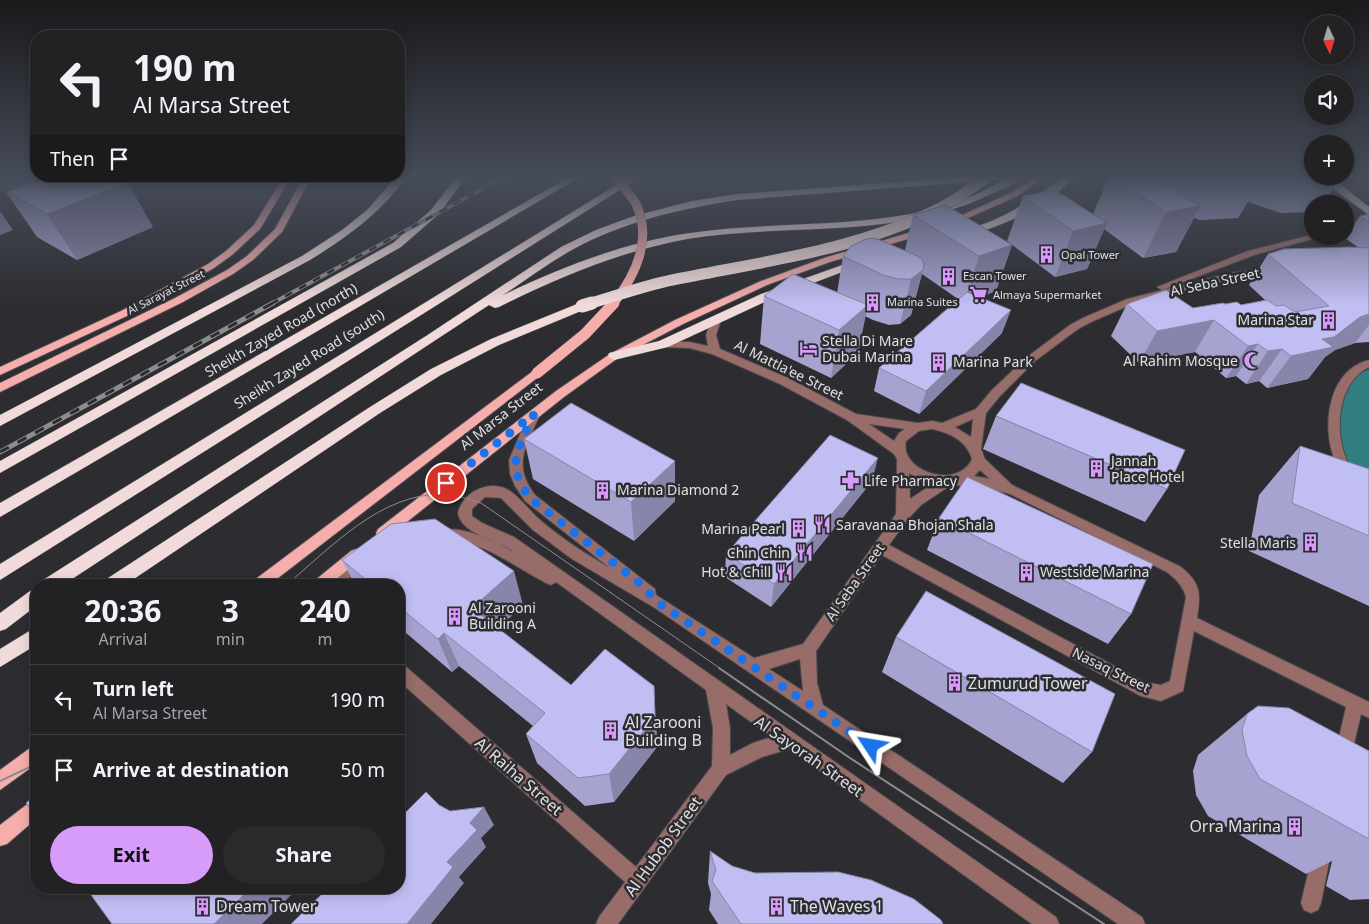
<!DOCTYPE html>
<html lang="en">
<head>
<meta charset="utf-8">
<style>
	body { margin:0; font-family:"Noto Sans",sans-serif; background:#2a2a2d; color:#f1f3f6; height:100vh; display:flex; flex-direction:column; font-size:19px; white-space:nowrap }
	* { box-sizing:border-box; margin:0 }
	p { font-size:16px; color:#a2a4a7 }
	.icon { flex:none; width:28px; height:28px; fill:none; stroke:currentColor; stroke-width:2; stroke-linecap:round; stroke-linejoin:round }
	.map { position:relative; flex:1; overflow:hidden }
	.sheet { position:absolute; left:30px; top:579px; width:375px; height:315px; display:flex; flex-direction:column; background:#222225; border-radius:20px; box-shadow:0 2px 12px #0003,0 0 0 1px #3f3f42 }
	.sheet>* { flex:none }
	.guide { position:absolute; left:30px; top:30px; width:375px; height:152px; border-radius:20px; box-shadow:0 2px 12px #0003,0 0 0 1px #3f3f42; background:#222225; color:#f1f3f6; overflow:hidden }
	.needle { width:32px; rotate:176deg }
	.buttons { position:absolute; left:1304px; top:15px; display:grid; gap:10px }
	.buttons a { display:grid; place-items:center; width:50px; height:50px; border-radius:50%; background:#222225; box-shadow:0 2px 12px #0003,0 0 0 1px #3f3f42; font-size:25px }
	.pin { position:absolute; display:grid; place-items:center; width:42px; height:42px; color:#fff; margin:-21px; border:2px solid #fff; border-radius:50%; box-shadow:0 1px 5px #0007 }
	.me { position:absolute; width:55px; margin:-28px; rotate:303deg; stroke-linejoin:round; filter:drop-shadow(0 0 4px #0008) }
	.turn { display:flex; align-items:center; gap:18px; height:105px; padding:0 20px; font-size:22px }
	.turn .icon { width:65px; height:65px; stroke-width:2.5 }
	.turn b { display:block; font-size:35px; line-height:42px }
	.then { display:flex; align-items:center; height:48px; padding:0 20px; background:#0003; gap:10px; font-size:19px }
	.eta { display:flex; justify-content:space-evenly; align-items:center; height:85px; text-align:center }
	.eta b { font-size:30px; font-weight:700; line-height:35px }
	.button { display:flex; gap:10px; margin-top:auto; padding:10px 20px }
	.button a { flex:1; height:58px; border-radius:30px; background:#d79bf9; color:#111; font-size:20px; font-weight:700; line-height:58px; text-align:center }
	.button a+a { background:#2a2a2d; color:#f1f3f6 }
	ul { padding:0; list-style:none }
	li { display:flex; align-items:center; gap:15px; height:70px; padding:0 20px; border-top:1px solid #3f3f42 }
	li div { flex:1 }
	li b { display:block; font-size:19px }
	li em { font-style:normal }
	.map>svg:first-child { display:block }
</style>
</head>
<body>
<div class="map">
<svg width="1369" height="924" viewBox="0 0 1369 924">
	<rect width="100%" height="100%" fill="#2d2d31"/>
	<g fill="#317d7f">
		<polygon points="0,176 50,176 31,188 7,189 0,192"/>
		<polygon points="1369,369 1369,502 1339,453 1339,405 1355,376"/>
	</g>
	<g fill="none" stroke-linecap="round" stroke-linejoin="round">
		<defs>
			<g id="minor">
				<polygon points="1369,223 1369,229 1345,234 1345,228"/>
				<polygon points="1312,235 1323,236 1254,255 1165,289 1162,290 1157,287 1248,251"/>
				<path d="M1273,268L1278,271L1276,273L1231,279L1135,303L1091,322L1078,329L1035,361L1000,396L986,413L981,449L985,459L1012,485L1181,567C1201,583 1201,594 1197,618L1369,702V718L1361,714L1350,761L1344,764L1338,761L1335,755L1346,707L1194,631L1183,691L1161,701L1141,696L882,555L816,651L817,683L823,705L1142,917L1145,924H1118L655,608L572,559L533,530L501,498L485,497L472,509V516L482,523L514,537L1056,917L1059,924H1032L789,749L762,757L726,775L618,924H596L599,917L625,882L399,681V664L405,666L636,867L712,766L713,728L706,690L556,582L551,585L546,583C522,571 499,553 474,545C462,542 450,542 439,539L437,535L439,531C460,524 495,541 514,552C497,539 464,536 458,514C461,492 491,478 510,491C519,497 531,512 540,520C562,539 586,554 610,568L525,501L515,486L510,474L509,460L530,411H538L540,414C527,446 511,463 535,495L655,589L656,595L754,658L803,644L896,514L897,459L894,454L847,420L780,384L712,354L689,348L663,347L659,346L658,344L659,342H689L708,346L706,335L711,320L716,317L720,318L721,320L716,335L720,349L788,378L856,414L918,423L932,421L942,423L976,409L992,390L1027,357L1070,325L1083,318L1127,299L1231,273ZM973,419L971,437L955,427ZM869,424L905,429L899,433L894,441ZM932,429C950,433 966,440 972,459C959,490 899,472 906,441L919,431ZM980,470L990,479L974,476ZM909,473L918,479L934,483L910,499ZM951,485L983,487L1010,494L1167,572C1176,579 1183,586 1186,597L1170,681L1161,685L1144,682L889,545L908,519L921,505ZM800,659L803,691L769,669ZM726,704L772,737L753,743L730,755V728Z"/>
				<path d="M1369,360V367C1339,383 1335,423 1344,453C1346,460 1351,467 1354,474L1352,477H1344C1339,470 1334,461 1332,452C1323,419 1330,370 1369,360Z"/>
				<polygon points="363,557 368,559 370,563 368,567 336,585 316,585 318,581"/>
				<polygon points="1322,843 1329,845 1331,852 1321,903 1318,910 1311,913 1304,910 1301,903 1313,852 1315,845"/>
			</g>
			<g id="major">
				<polygon points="284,176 292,176 260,229 232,255 214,268 129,315 0,375 0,367 121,311 208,264 226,251 254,225"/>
				<polygon points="304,176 312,176 282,232 253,260 233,274 183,302 0,392 0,383 175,298 227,270 247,256 275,229"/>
				<polygon points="1037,176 1046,176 1018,196 952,225 945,223 1012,192"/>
				<polygon points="925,228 929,231 928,233 830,262 767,285 683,324 618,358 564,397 388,537 383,538 378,537 376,533 378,529 556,391 610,354 675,320 761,281 824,258"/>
				<polygon points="537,369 541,371 543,373 541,375 269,585 251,585 253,581 533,371"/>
				<polygon points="356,549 361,551 363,555 361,559 329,585 312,585 314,581 351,551"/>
				<polygon points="36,746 36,764 0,790 0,770 30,748"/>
				<polygon points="36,799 36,819 7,844 0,846 0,825 30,802"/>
			</g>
			<g id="highway">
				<path d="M397,176H407C381,213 347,237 310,260L0,426V415L302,256L342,230L367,210Z"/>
				<polygon points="457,176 467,176 439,214 401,247 0,473 0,461 393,243 431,210"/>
				<polygon points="571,176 582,176 0,517 0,503"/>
				<polygon points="631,176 642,176 0,580 0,564"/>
				<path d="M981,176H1019L1022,178C1015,184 1004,188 995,192C901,241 789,222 687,239C621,251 559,277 499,307L495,308L489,305L63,585H40L43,580L426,336L561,247L596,230L634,216L692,201L737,194ZM1006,179C990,187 975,196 958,202C873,230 778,220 690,233C625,242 562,267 503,295C525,281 547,264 570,251C622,222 679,209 737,200Z"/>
				<path d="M1065,176H1075C1050,205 1002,227 966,236L961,233L962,231C1002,220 1032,201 1065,176Z"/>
				<polygon points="1316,176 1329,176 1335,180 1369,207 1369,215"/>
				<polygon points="859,259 865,262 863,264 769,300 668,347 614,360 608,356 609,353 659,341 761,294"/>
				<polygon points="582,302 588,306 586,309 499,345 441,375 380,413 125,585 102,585 105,580 370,407 431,369 491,339"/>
				<polygon points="36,589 36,606 6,629 0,631 0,613 30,591"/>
				<polygon points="36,627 36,645 0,667 0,649"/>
			</g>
		</defs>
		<use href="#minor" stroke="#494a4d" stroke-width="2"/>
		<use href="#major" stroke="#494a4d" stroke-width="2"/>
		<use href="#highway" stroke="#494a4d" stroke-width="1"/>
		<use href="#minor" fill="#976c69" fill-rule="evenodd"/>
		<use href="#major" fill="#f5aeab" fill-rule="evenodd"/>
		<use href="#highway" fill="#f1dbda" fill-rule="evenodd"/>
		<path stroke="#8d8d90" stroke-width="1" d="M286,585C332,547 379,494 443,494C456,494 469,500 481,503L721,669"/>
		<g stroke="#8d8d90" stroke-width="2">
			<polyline points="719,668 850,758 1104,924"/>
			<polyline points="0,781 36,764"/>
		</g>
		<defs>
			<polyline id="rail-far1" points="271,304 506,176"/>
			<polyline id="rail" points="0,452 273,303"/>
		</defs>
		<use href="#rail-far1" stroke="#8d8d90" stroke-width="4"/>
		<use href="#rail" stroke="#8d8d90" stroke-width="5"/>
		<use href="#rail-far1" stroke="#2d2d31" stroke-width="2.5" stroke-dasharray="8" stroke-linecap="butt"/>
		<use href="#rail" stroke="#2d2d31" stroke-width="3" stroke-dasharray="10" stroke-linecap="butt"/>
		<defs>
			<path id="major-bridge-far1" d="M613,304C635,276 653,240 636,204C631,194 621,185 615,176"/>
			<polyline id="major-bridge" points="537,373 585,334 614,303"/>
			<path id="highway-bridge-far1" d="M588,304C616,296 643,286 672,280C760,262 852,251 934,211C953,202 971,189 988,176"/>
			<polyline id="highway-bridge" points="582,306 592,303"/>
		</defs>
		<use href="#major-bridge-far1" stroke="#494a4d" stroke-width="9" stroke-linecap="butt"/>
		<use href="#major-bridge" stroke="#494a4d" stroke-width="12" stroke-linecap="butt"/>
		<use href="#highway-bridge-far1" stroke="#494a4d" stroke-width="11" stroke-linecap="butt"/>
		<use href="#highway-bridge" stroke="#494a4d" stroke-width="14" stroke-linecap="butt"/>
		<use href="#major-bridge-far1" stroke="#f5aeab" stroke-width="9"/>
		<use href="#major-bridge" stroke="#f5aeab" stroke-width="11"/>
		<use href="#highway-bridge-far1" stroke="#f1dbda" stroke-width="11"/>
		<use href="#highway-bridge" stroke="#f1dbda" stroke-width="13"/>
	</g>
	<g fill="#a6a3d1">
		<polygon points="1109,176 1150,176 1153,177 1154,176 1341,176 1323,204 1312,204 1312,212 1281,213 1248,202 1238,218 1200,220 1194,218 1176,252 1143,258 1104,229 1087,269 1055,277 1007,241 1023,196 1093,214"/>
		<polygon points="6,192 153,227 77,260 37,237"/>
		<polygon points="1369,214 1369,342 1355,343 1335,350 1325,357 1308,379 1267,388 1259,381 1246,384 1236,376 1226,378 1195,352 1139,363 1111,336 1127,304 1193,308 1225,304 1241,305 1265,300 1249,285 1268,254 1359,248 1345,238 1360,216"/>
		<polygon points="913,215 1012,245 996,291 980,297 1002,333 919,414 874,391 879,368 958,299 922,274 911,315 900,324 889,325 873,320 865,316 858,353 831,378 760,344 764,296 837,293 843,256 905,250"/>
		<polygon points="996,416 1167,489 1145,522 983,449"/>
		<polygon points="524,439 675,461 675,501 634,541 533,479"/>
		<polygon points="1300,446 1369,469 1369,606 1249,551 1259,495"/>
		<polygon points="872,481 771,607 725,577 726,554"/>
		<polygon points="939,518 1131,614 1108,644 927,550"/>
		<polygon points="342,560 523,605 498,628 571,685 656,718 657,747 614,802 585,806 537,763 526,734 533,726 459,666 452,672 399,627 399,585 355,585"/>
		<polygon points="896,637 1092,752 1063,783 882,672"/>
		<polygon points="1247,714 1369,751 1369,899 1350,900 1326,886 1332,861 1306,874 1208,816 1196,795 1193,771 1198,755"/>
		<polygon points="710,851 732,866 755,873 943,924 718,924 709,910 711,894 708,883"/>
	</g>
	<g fill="#8785aa">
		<polygon points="128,183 153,227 77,260 47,214"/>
		<polygon points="1200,206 1176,252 1143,258 1166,212"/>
		<polygon points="0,211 13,230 0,235"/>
		<polygon points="1107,223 1087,269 1055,277 1073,231"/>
		<polygon points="1012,245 996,291 964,303 979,256"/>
		<polygon points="924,264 911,315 900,324 911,279"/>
		<polygon points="868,305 858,353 831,378 839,330"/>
		<polygon points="1011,310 1002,333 919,414 926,391"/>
		<polygon points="1369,314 1369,325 1355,343 1335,350 1325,357 1308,379 1267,388 1291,356 1322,339 1360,317"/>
		<polygon points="1214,320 1195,352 1139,363 1157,331"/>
		<polygon points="1258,344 1236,376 1226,378 1248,346"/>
		<polygon points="1282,349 1259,381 1246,384 1268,351"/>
		<polygon points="878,458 872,481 771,607 774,584"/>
		<polygon points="675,461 675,501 634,541 631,502"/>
		<polygon points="514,571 523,605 484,642 472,608"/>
		<polygon points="444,633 459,666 452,672 438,639"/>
		<polygon points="654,686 657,747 614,802 609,774"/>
		<polygon points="484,807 494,825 481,838 486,847 459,877 464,883 431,924 407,924 447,862 470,823"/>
		<polygon points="251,888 298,888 262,924 214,924"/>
	</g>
	<g fill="#c1bef3" stroke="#8785aa">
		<polygon points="50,176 114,176 128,183 47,214 6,192"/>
		<polygon points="1110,176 1150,176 1200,206 1166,212"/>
		<polygon points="1216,176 1262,176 1222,178"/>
		<polygon points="1055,190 1107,223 1073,231 1023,196"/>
		<polygon points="946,205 1012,245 979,256 913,215"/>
		<polygon points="1369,214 1369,222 1360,216"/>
		<polygon points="875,238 913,254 922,259 924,264 923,270 911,279 899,279 883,275 843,256 851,246 866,239"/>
		<polygon points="1349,247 1369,248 1369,314 1360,317 1334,337 1322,339 1333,347 1291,356 1282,349 1268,351 1258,344 1248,346 1214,320 1157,331 1127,304 1166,290 1193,308 1223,303 1225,304 1237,302 1241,305 1267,300 1276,306 1284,305 1295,312 1329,306 1268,254 1284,249"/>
		<polygon points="793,274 868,305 839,330 764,296"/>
		<polygon points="967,292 1011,310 926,391 879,368"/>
		<polygon points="1021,383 1185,450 1167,489 996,416"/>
		<polygon points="571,403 675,461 631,502 524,439"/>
		<polygon points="830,435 878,458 774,584 726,554"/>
		<polygon points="1300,446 1369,469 1369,536 1292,503"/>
		<polygon points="967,477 1153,564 1131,614 939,518"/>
		<polygon points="435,519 514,571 472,608 571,685 605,649 654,686 655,717 609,774 578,778 526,734 545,713 444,633 438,639 399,607 399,585 372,585 342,560 391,524"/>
		<polygon points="926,591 1115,694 1092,752 896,637"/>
		<polygon points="1258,706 1289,708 1369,751 1369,839 1260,779 1247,756 1242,730 1247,714"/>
		<polygon points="426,792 439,805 450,811 484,807 470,823 477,830 447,862 453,867 407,924 291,924 328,888 399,888 399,819"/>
		<polygon points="36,795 36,817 26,803"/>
		<polygon points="710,851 732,866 755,873 838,872 871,880 914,899 941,920 943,924 741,924 712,881 716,870"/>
		<polygon points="86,888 251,888 214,924 112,924"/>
	</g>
	<linearGradient id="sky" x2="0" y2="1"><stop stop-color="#19191b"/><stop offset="0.58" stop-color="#464c5a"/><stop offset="1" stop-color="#464c5a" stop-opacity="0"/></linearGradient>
	<rect width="1369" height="305" fill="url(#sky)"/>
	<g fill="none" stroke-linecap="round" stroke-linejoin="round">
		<path stroke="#1a73e8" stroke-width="9" stroke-dasharray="0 16.2" d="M446,483L534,414C519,448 504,464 530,498L638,582L660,604L871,746"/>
	</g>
	<defs>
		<symbol id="building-bare" viewBox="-9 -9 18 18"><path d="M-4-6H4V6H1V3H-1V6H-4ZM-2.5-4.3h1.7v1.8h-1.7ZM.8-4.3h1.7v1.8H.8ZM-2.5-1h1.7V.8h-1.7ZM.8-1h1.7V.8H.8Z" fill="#d79bf9" stroke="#2d2d31" stroke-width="2.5" paint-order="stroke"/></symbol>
		<symbol id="supermarket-bare" viewBox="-9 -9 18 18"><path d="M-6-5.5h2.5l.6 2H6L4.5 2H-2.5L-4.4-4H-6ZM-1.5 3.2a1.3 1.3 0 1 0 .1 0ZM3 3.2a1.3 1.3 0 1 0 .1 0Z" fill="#d79bf9" stroke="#2d2d31" stroke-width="2.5" paint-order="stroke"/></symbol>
		<symbol id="hotel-bare" viewBox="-9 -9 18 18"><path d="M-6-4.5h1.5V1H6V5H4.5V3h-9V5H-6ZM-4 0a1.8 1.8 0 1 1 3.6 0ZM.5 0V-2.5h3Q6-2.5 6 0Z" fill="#d79bf9" stroke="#2d2d31" stroke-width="2.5" paint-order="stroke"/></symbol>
		<symbol id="mosque-bare" viewBox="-9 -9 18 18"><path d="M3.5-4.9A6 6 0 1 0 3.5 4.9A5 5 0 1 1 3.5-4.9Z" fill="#d79bf9" stroke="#2d2d31" stroke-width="2.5" paint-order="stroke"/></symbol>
		<symbol id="pharmacy-bare" viewBox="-9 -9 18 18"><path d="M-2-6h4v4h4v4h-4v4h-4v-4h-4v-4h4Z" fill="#d79bf9" stroke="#2d2d31" stroke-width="2.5" paint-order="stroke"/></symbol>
		<symbol id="restaurant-bare" viewBox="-9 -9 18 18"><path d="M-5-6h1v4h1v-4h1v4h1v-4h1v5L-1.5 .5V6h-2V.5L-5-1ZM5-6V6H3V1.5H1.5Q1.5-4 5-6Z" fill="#d79bf9" stroke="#2d2d31" stroke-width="2.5" paint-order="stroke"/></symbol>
	</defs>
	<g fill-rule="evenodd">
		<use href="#building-bare" x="1034" y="242" width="25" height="25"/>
		<use href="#building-bare" x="936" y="264" width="25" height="25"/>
		<use href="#supermarket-bare" x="966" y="282" width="25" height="25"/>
		<use href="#building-bare" x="860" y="290" width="25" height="25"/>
		<use href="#building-bare" x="1316" y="308" width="25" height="25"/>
		<use href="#hotel-bare" x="796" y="336" width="25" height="25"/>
		<use href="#mosque-bare" x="1240" y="348" width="25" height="25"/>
		<use href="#building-bare" x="926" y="350" width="25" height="25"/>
		<use href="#building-bare" x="1084" y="456" width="25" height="25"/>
		<use href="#pharmacy-bare" x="838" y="468" width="25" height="25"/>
		<use href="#building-bare" x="590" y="478" width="25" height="25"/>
		<use href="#restaurant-bare" x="810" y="512" width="25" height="25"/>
		<use href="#building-bare" x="786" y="516" width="25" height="25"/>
		<use href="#building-bare" x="1298" y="530" width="25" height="25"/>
		<use href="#restaurant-bare" x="792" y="540" width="25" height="25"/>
		<use href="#restaurant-bare" x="772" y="560" width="25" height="25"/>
		<use href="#building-bare" x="1014" y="560" width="25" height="25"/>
		<use href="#building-bare" x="442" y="604" width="25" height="25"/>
		<use href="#building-bare" x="942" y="670" width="25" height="25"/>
		<use href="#building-bare" x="598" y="718" width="25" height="25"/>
		<use href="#building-bare" x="1282" y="814" width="25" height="25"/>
		<use href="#building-bare" x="190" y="894" width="25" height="25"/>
		<use href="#building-bare" x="764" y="894" width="25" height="25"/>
	</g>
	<g text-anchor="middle" stroke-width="5" stroke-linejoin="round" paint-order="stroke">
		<g font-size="11" fill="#dfe0e2" stroke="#2d2d31" text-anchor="start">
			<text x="1061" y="259">Opal Tower</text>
			<text x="963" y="280">Escan Tower</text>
			<text x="993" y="299">Almaya Supermarket</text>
			<text x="887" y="306">Marina Suites</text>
		</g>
		<g font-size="11" fill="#dfe0e2" stroke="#2d2d31">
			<text transform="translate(166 292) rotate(-27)" y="4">Al Sarayat Street</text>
		</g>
		<g font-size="14" fill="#dfe0e2" stroke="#2d2d31">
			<text transform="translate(1215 282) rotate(-12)" y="5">Al Seba Street</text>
			<text transform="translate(281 330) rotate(-30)" y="5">Sheikh Zayed Road (north)</text>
			<text transform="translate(309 359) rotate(-32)" y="5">Sheikh Zayed Road (south)</text>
			<text transform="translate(789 370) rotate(26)" y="5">Al Mattla'ee Street</text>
			<text transform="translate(501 416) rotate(-38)" y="5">Al Marsa Street</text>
			<text transform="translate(855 582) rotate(-55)" y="5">Al Seba Street</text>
			<text transform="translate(1111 670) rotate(26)" y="5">Nasaq Street</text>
		</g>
		<g font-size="14" fill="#dfe0e2" stroke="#2d2d31" text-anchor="start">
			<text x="1314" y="325" text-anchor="end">Marina Star</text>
			<text x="822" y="346">Stella Di Mare<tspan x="822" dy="16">Dubai Marina</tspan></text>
			<text x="1238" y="366" text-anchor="end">Al Rahim Mosque</text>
			<text x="953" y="367">Marina Park</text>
			<text x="1111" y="466">Jannah<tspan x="1111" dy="16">Place Hotel</tspan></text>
			<text x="864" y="486">Life Pharmacy</text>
			<text x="617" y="495">Marina Diamond 2</text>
			<text x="836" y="530">Saravanaa Bhojan Shala</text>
			<text x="785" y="534" text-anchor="end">Marina Pearl</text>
			<text x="1296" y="548" text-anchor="end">Stella Maris</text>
			<text x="790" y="558" text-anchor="end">Chin Chin</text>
			<text x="771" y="577" text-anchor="end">Hot &amp; Chill</text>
			<text x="1040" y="577">Westside Marina</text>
			<text x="469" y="613">Al Zarooni<tspan x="469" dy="16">Building A</tspan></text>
		</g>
		<g font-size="16" fill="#dfe0e2" stroke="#2d2d31" text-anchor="start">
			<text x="968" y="689">Zumurud Tower</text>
			<text x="625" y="728">Al Zarooni<tspan x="625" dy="18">Building B</tspan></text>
			<text x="1281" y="832" text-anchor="end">Orra Marina</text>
			<text x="216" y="912">Dream Tower</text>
			<text x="790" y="912">The Waves 1</text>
		</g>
		<g font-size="16" fill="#dfe0e2" stroke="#2d2d31">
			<text transform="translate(809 756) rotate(35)" y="6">Al Sayorah Street</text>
			<text transform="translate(519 776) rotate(41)" y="6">Al Raiha Street</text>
			<text transform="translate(663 846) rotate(-54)" y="6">Al Hubob Street</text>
		</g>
	</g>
</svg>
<div class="buttons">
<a><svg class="needle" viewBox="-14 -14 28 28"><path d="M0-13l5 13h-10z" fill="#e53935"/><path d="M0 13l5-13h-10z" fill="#a2a4a7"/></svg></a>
<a><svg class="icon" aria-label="sound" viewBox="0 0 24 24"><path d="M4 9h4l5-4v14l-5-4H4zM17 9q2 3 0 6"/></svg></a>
<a>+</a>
<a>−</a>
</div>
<div class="pin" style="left:446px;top:483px;background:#d93025"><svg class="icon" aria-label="arrive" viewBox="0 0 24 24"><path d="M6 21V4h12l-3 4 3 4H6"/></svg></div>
<svg class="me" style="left:871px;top:746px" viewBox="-20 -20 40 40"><path d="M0-17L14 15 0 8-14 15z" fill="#1a73e8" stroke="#fff" stroke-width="4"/></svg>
<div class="guide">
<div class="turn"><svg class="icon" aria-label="left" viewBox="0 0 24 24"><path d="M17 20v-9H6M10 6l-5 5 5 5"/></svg><div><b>190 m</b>Al Marsa Street</div></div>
<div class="then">Then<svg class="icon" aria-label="arrive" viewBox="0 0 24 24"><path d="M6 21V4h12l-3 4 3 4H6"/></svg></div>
</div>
<section class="sheet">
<div class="eta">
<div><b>20:36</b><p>Arrival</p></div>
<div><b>3</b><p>min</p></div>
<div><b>240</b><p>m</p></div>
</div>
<ul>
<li><svg class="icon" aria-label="left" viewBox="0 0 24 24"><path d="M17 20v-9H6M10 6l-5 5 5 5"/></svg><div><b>Turn left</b><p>Al Marsa Street</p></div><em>190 m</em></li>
<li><svg class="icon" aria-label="arrive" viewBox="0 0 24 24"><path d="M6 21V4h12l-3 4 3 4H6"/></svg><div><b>Arrive at destination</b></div><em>50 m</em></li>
</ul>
<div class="button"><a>Exit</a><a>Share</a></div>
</section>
</div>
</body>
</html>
